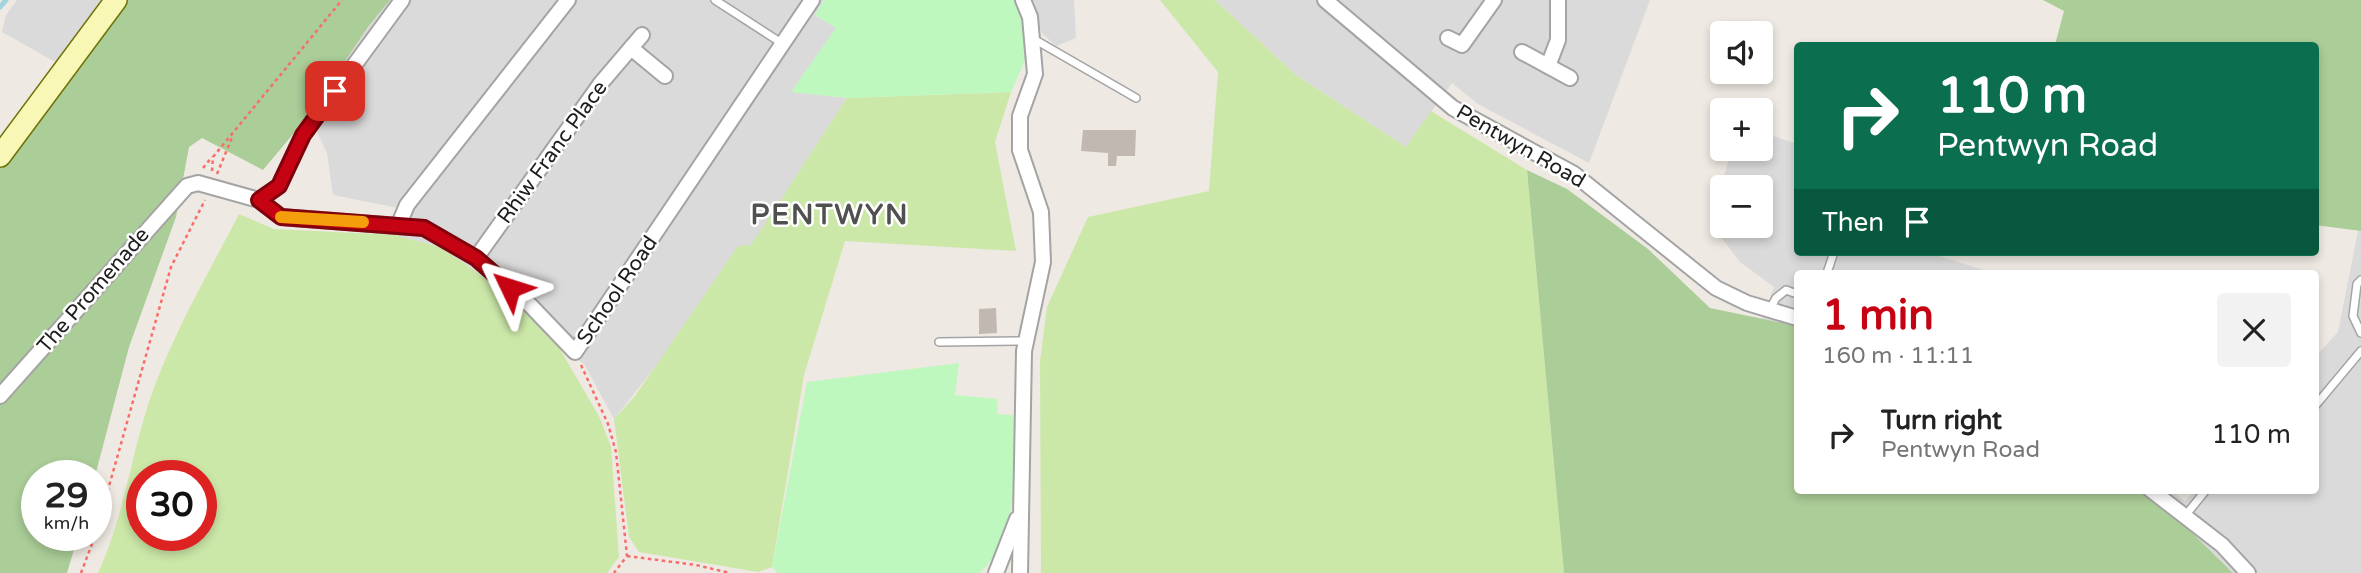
<!DOCTYPE html>
<html lang="en">
<head>
<meta charset="utf-8">
<style>
	body { margin:0; font-family:"Varela Round",sans-serif; background:#f2f2f2; color:#222; height:100vh; display:flex; flex-direction:column; font-size:26px; white-space:nowrap }
	* { box-sizing:border-box; margin:0 }
	p { font-size:23px; color:#767676 }
	.icon { flex:none; width:38px; height:38px; fill:none; stroke:currentColor; stroke-width:2; stroke-linecap:round; stroke-linejoin:round }
	.map { position:relative; flex:1; overflow:hidden }
	.panel { position:absolute; left:1794px; top:270px; width:525px; height:224px; display:flex; flex-direction:column; background:#fff; border-radius:7px; box-shadow:0 4px 10px #0003 }
	.panel>* { flex:none }
	.banner { position:absolute; left:1794px; top:42px; width:525px; height:214px; border-radius:7px; box-shadow:0 4px 10px #0003; background:#0b6e4f; color:#fff; overflow:hidden }
	.tools { position:absolute; left:1710px; top:21px; display:grid; gap:14px }
	.tools a { display:grid; place-items:center; width:63px; height:63px; border-radius:7px; background:#fff; box-shadow:0 4px 10px #0003; font-size:35px }
	.speed { position:absolute; left:21px; top:460px; display:flex; gap:14px; font-size:35px; font-weight:700; text-align:center }
	.speed>* { display:grid; place-content:center; width:91px; height:91px; border-radius:50%; background:#fff; box-shadow:0 4px 10px #0003; line-height:1 }
	.speed small { font-size:18px; font-weight:400 }
	.speed .limit { border:10px solid #d22; background:#fff; color:#111 }
	.pin { position:absolute; display:grid; place-items:center; width:60px; height:60px; color:#fff; margin:-30px; border-radius:14px; box-shadow:0 4px 10px #0006 }
	.me { position:absolute; width:77px; margin:-38px; rotate:311deg; stroke-linejoin:round; filter:drop-shadow(0 0 5px #0008) }
	.turn { display:flex; align-items:center; gap:24px; height:147px; padding:0 28px; font-size:32px }
	.turn .icon { width:91px; height:91px; stroke-width:2.5 }
	.turn b { display:block; font-size:49px; line-height:60px }
	.then { display:flex; align-items:center; height:66px; padding:0 28px; background:#0003; gap:14px; font-size:26px }
	.round { display:grid; place-items:center; flex:none; width:74px; height:74px; border-radius:7px; background:#f2f2f2 }
	.head { display:flex; align-items:center; justify-content:space-between; height:119px; padding:0 28px }
	h1 { font-size:42px; font-weight:800; line-height:52px; color:#c60312 }
	ul { padding:0; list-style:none }
	li { display:flex; align-items:center; gap:21px; height:91px; padding:0 28px }
	li div { flex:1 }
	li b { display:block; font-size:26px }
	li em { font-style:normal }
	.map>svg:first-child { display:block }
</style>
</head>
<body>
<div class="map">
<svg width="2361" height="573" viewBox="0 0 2361 573">
	<rect width="100%" height="100%" fill="#eee9e2"/>
	<g fill="#dbdada" fill-rule="evenodd">
		<polygon points="17,0 127,0 73,72 2,32 6,15"/>
		<polygon points="390,0 824,0 815,15 836,28 792,92 847,98 751,246 614,419 584,364 557,344 504,291 440,247 395,235 398,208 333,195 327,153 309,115 368,27"/>
		<polygon points="1030,0 1074,0 1076,38 1056,46 1042,33"/>
		<polygon points="1215,0 1650,0 1589,163 1478,104 1452,83 1406,147 1296,75"/>
		<path d="M1761,132L1797,144V252H1926L1993,273H1797V326L1762,320L1774,287L1740,262L1710,223L1732,149H1760ZM1722,187H1760V226H1722Z"/>
		<polygon points="2358,231 2361,231 2361,573 2233,573 2180,521 2140,490 2171,490 2185,501 2195,490 2315,490 2315,357 2338,332"/>
	</g>
	<g fill="#cce8a8" fill-rule="evenodd">
		<polygon points="1160,0 1215,0 1296,75 1406,147 1431,111 1527,170 1564,573 1041,573 1040,361 1047,307 1088,217 1209,191 1218,72"/>
		<polygon points="1011,92 995,142 1016,251 845,241 804,375 772,567 758,572 639,552 629,537 614,419 635,396 738,246 751,245 847,98"/>
		<path d="M239,214L274,229L395,235L440,247L504,291L557,344L600,418L611,447L619,557L607,573H98C122,521 130,463 147,408C169,340 206,278 239,214ZM142,476H201V536H142Z"/>
	</g>
	<g fill="#abcd97">
		<polygon points="127,0 390,0 368,27 309,115 263,170 202,138 189,147 176,217 129,347 95,476 37,476 37,536 78,536 67,573 0,573 0,167"/>
		<polygon points="2043,0 2361,0 2361,231 2315,225 2315,46 2055,45 2064,11"/>
		<polygon points="1527,170 1567,189 1648,249 1710,308 1797,326 1797,490 2140,490 2180,521 2233,573 1564,573"/>
	</g>
	<g fill="#bff8bf">
		<polygon points="824,0 1022,0 1030,49 1011,92 848,98 791,92 836,28 815,15"/>
		<path d="M959,363L955,395L997,399L998,414L1018,416C1014,468 1020,534 980,573H778L772,567L807,382Z"/>
	</g>
	<g fill="none" stroke-linecap="round" stroke-linejoin="round">
		<polyline stroke="#a3d3db" stroke-width="5" points="0,7 6,0"/>
	</g>
	<g fill="#c2b8b2">
		<polygon points="1083,130 1136,130 1135,156 1117,156 1116,166 1108,166 1108,153 1081,151"/>
		<polygon points="996,308 997,333 979,334 979,309"/>
	</g>
	<g fill="none" stroke-linecap="round" stroke-linejoin="round">
		<defs>
			<g id="lane">
				<polyline points="715,0 783,44"/>
				<polyline points="1032,38 1136,98"/>
				<polyline points="1827,273 1834,252"/>
				<polyline points="2361,280 2357,284 2353,316 2361,333"/>
				<polyline points="1770,309 1776,298 1786,290 1797,294"/>
				<polyline points="939,342 1026,341"/>
				<polyline points="2315,406 2361,351"/>
				<polyline points="2185,516 2206,490"/>
			</g>
			<g id="street">
				<polyline points="1325,0 1453,108 1574,174 1716,288 1747,303 1797,318"/>
				<polyline points="1448,38 1462,45 1494,0"/>
				<polyline points="631,48 665,76"/>
				<polyline points="1522,52 1570,78"/>
				<polyline points="1548,66 1558,40 1558,0"/>
				<polyline points="259,200 279,186 303,135 402,0"/>
				<polyline points="399,224 407,205 568,0"/>
				<polyline points="476,258 601,83 642,35"/>
				<polyline points="0,396 187,186 198,183 259,200 281,217 424,228 476,258 531,306 575,352 812,0"/>
				<polyline points="2151,490 2222,545 2248,573"/>
				<polyline points="996,573 1017,519"/>
				<polyline points="1020,573 1024,351 1043,262 1041,212 1020,150 1020,116 1035,74 1030,17 1023,0"/>
			</g>
			<polyline id="secondary" points="0,156 116,0"/>
		</defs>
		<use href="#lane" stroke="#a4a4a4" stroke-width="10"/>
		<use href="#street" stroke="#a4a4a4" stroke-width="18"/>
		<use href="#secondary" stroke="#6e7106" stroke-width="24"/>
		<g stroke="#f86d69" stroke-width="2.5" stroke-dasharray="3.5 3.5" stroke-linecap="butt">
			<polyline points="203,168 212,157"/>
			<polyline points="212,171 213,157 342,0"/>
			<polyline points="217,174 233,135"/>
			<polyline points="581,365 608,424 616,452 627,556 614,573"/>
			<polyline points="96,532 171,267 205,200"/>
			<polyline points="627,556 696,565 730,573"/>
			<polyline points="81,573 95,536"/>
		</g>
		<use href="#lane" stroke="#fff" stroke-width="7"/>
		<use href="#street" stroke="#fff" stroke-width="14"/>
		<use href="#secondary" stroke="#f8f7b6" stroke-width="21"/>
	</g>
	<g fill="none" stroke-linecap="round" stroke-linejoin="round">
		<defs>
			<polyline id="route" points="335,91 303,135 279,186 259,200 281,217 424,228 476,258 510,288"/>
		</defs>
		<use href="#route" stroke="#81020c" stroke-width="18"/>
		<use href="#route" stroke="#c60312" stroke-width="12"/>
		<polyline stroke="#f59e0b" stroke-width="12" points="281,217 363,222"/>
	</g>
	<g text-anchor="middle" stroke-width="5" stroke-linejoin="round" paint-order="stroke">
		<g font-size="21" fill="#1d1d1d" stroke="#fff">
			<text transform="translate(1521 146) rotate(30)" y="7">Pentwyn Road</text>
			<text transform="translate(552 152) rotate(-54)" y="7">Rhiw Franc Place</text>
			<text transform="translate(93 290) rotate(-49)" y="7">The Promenade</text>
			<text transform="translate(617 290) rotate(-56)" y="7">School Road</text>
		</g>
		<g font-size="28" font-weight="bold" letter-spacing="2" fill="#505050" stroke="#fff">
			<text x="830" y="224">PENTWYN</text>
		</g>
	</g>
</svg>
<div class="tools">
<a><svg class="icon" aria-label="sound" viewBox="0 0 24 24"><path d="M4 9h4l5-4v14l-5-4H4zM17 9q2 3 0 6"/></svg></a>
<a>+</a>
<a>−</a>
</div>
<div class="speed"><div>29<small>km/h</small></div><div class="limit">30</div></div>
<div class="pin" style="left:335px;top:91px;background:#d93025"><svg class="icon" aria-label="arrive" viewBox="0 0 24 24"><path d="M6 21V4h12l-3 4 3 4H6"/></svg></div>
<svg class="me" style="left:510px;top:288px" viewBox="-20 -20 40 40"><path d="M0-17L14 15 0 8-14 15z" fill="#c60312" stroke="#fff" stroke-width="4"/></svg>
<div class="banner">
<div class="turn"><svg class="icon" aria-label="right" viewBox="0 0 24 24"><path d="M7 20v-9h11M14 6l5 5-5 5"/></svg><div><b>110 m</b>Pentwyn Road</div></div>
<div class="then">Then<svg class="icon" aria-label="arrive" viewBox="0 0 24 24"><path d="M6 21V4h12l-3 4 3 4H6"/></svg></div>
</div>
<section class="panel">
<div class="head"><div><h1>1 min</h1><p>160 m · 11:11</p></div><a class="round"><svg class="icon" aria-label="close" viewBox="0 0 24 24"><path d="M6 6l12 12M18 6L6 18"/></svg></a></div>
<ul>
<li><svg class="icon" aria-label="right" viewBox="0 0 24 24"><path d="M7 20v-9h11M14 6l5 5-5 5"/></svg><div><b>Turn right</b><p>Pentwyn Road</p></div><em>110 m</em></li>
</ul>
</section>
</div>
</body>
</html>
